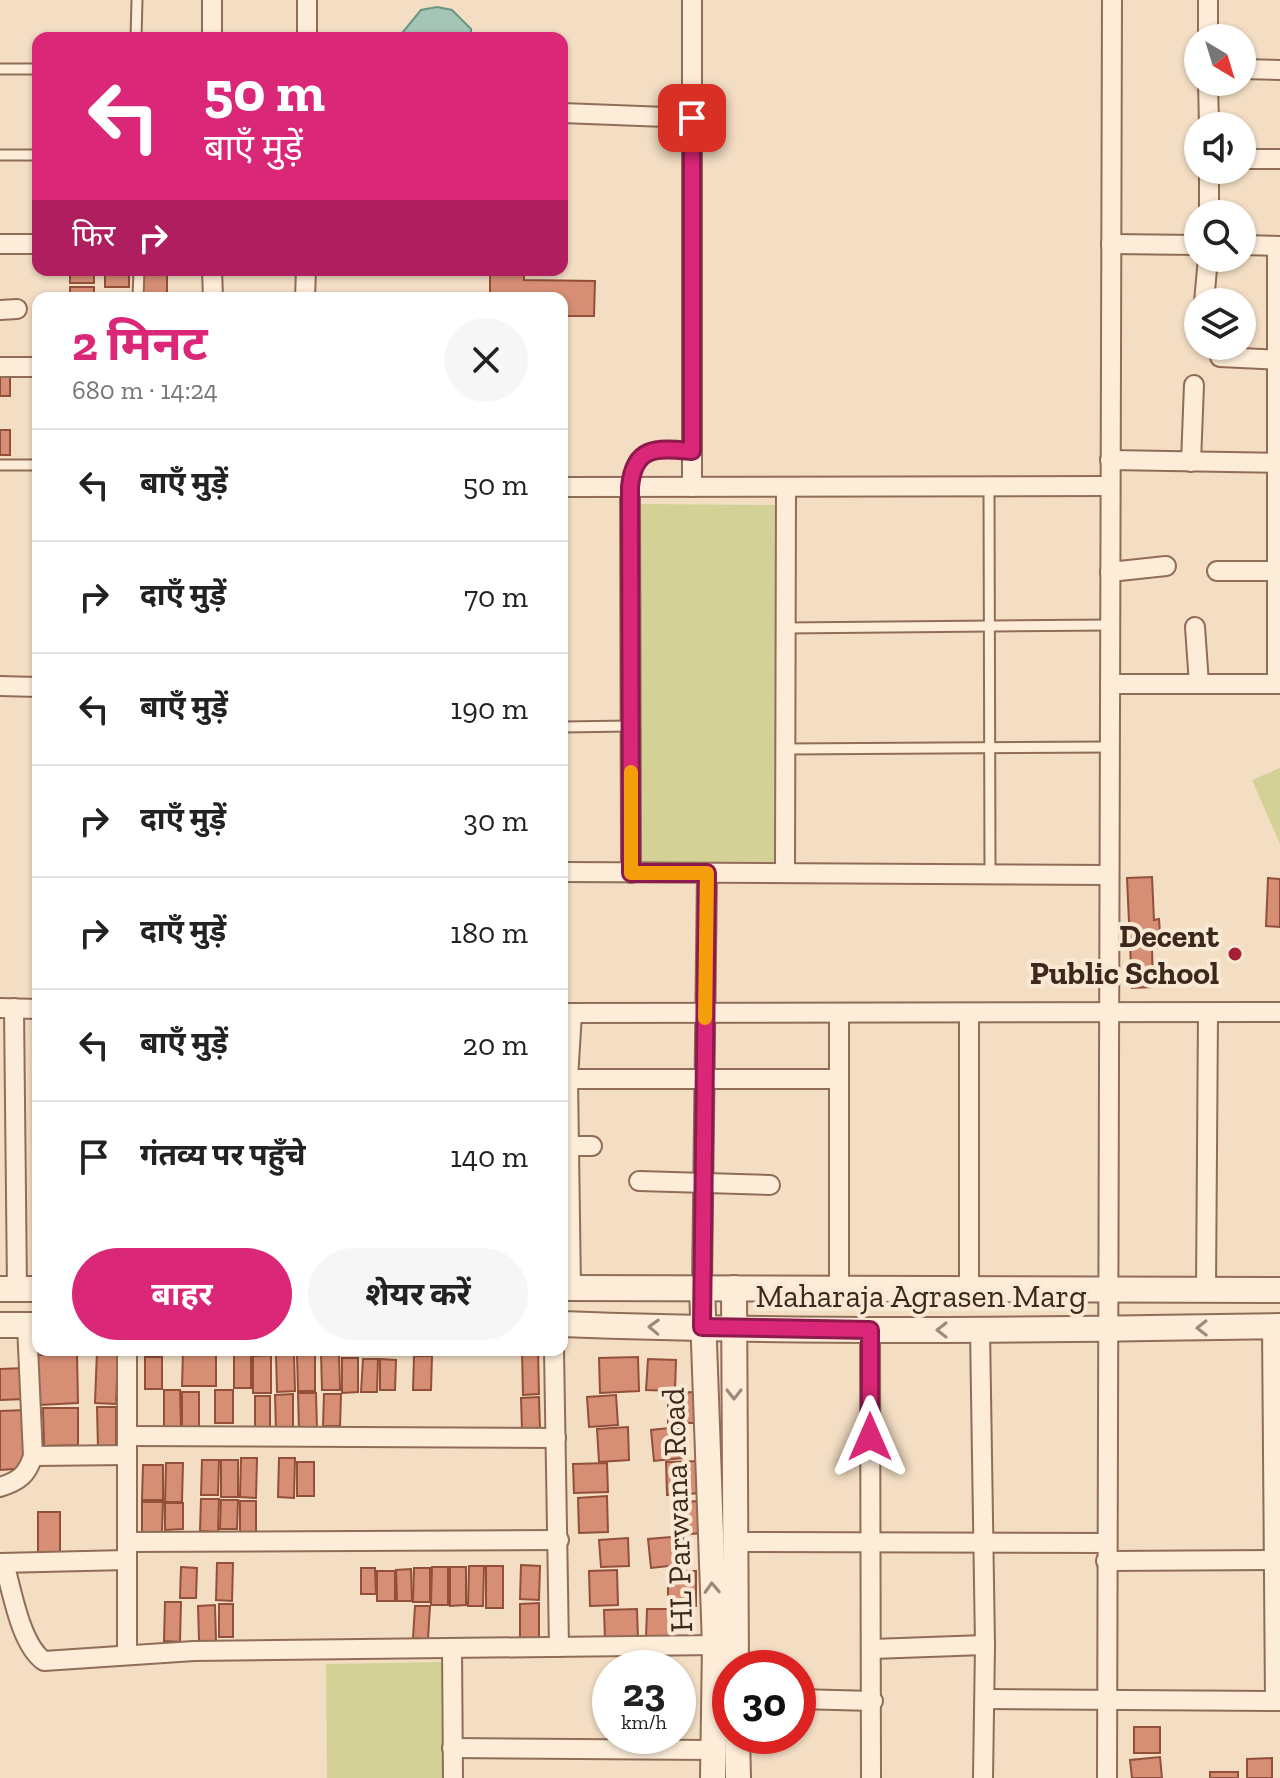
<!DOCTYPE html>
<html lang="hi">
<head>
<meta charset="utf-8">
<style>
	body { margin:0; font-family:"Zilla Slab","Noto Sans Devanagari",serif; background:#f6f6f6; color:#222; height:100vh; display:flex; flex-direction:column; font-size:30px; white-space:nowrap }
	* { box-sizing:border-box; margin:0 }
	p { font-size:26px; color:#767676 }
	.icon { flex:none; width:44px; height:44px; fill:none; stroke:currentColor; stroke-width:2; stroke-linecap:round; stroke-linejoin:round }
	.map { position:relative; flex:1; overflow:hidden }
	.side { position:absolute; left:32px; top:292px; width:536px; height:1064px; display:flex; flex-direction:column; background:#fff; border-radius:16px; box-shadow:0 2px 6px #0004 }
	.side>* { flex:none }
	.banner { position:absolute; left:32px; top:32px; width:536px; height:244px; border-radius:16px; box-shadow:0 2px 6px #0004; background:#db2777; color:#fff; overflow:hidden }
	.needle { width:52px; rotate:142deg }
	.tools { position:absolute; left:1184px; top:24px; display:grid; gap:16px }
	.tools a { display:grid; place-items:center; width:72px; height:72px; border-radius:50%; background:#fff; box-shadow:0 2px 6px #0004; font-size:40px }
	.speed { position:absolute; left:592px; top:1650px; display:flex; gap:16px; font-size:40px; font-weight:700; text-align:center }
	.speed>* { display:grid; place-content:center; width:104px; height:104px; border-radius:50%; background:#fff; box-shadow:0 2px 6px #0004; line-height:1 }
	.speed small { font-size:20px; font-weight:400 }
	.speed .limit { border:12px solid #d22; background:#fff; color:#111 }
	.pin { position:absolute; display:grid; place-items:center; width:68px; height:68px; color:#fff; margin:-34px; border-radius:16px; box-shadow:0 4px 12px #0006 }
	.me { position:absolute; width:88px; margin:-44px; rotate:0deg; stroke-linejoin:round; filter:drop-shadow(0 0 6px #0008) }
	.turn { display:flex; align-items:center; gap:28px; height:168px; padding:0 40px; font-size:36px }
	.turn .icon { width:104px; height:104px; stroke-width:2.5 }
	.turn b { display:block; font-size:56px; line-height:68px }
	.then { display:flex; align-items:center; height:76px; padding:0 40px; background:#0003; gap:16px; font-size:30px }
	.round { display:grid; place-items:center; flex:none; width:84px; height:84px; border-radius:42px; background:#f6f6f6 }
	.summary { display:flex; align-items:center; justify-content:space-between; height:136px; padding:0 40px }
	h1 { font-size:48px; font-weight:700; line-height:60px; color:#db2777 }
	.action { display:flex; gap:16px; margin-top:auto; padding:16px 40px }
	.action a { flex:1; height:92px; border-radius:48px; background:#db2777; color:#fff; font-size:32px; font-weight:700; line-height:92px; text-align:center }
	.action a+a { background:#f6f6f6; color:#222 }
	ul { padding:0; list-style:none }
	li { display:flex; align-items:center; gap:24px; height:112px; padding:0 40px; border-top:2px solid #e0e0e0 }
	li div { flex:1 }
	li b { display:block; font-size:30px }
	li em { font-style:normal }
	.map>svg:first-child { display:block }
</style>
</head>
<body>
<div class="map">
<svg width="1280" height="1778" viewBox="0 0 1280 1778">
	<rect width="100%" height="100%" fill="#f3ddc3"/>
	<g fill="#d3d195">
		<polygon points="641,504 777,505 774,863 637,862"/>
		<polygon points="1280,768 1280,844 1252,780"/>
		<polygon points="441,1662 442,1778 327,1778 326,1664"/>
	</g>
	<polygon fill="#a5c6b7" stroke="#6b9584" stroke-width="2" points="437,7 452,10 471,29 471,38 398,38 421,10"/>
	<g fill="#d68e74" stroke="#92503a" stroke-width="2">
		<rect x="70" y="270" width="24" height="13"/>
		<rect x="105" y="270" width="24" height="17"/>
		<polygon points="490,270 524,270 524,280 595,281 594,316 562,316 562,298 490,298"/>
		<rect x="143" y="273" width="24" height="25"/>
		<rect x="70" y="287" width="24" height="11"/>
		<rect x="0" y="371" width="10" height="25"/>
		<rect x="0" y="430" width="10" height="25"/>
		<polygon points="1152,877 1154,920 1159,919 1161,947 1152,948 1153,987 1132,988 1127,878"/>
		<polygon points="1268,878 1280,879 1280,927 1266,926"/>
		<polygon points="97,1350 118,1351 116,1404 95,1403"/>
		<polygon points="522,1350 538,1350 539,1394 523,1395"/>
		<polygon points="183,1351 216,1352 216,1386 182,1386"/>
		<rect x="234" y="1351" width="17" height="37"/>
		<polygon points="315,1353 315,1391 298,1391 297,1354"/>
		<polygon points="321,1353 339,1353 340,1390 322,1390"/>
		<polygon points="77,1354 78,1403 39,1405 37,1355"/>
		<polygon points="276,1354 294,1354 295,1391 277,1392"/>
		<polygon points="271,1355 271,1393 253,1393 253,1356"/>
		<polygon points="414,1356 432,1356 431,1390 413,1390"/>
		<rect x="145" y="1357" width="17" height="32"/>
		<polygon points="638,1357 639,1391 600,1393 599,1358"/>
		<polygon points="342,1358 358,1358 358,1392 342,1393"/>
		<polygon points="363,1359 378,1359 377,1392 361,1392"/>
		<polygon points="380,1359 396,1360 395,1390 380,1390"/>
		<polygon points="648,1359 676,1360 675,1391 646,1390"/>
		<polygon points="24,1368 25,1399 0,1400 0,1369"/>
		<polygon points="164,1390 180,1390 181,1428 164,1429"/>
		<rect x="215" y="1390" width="18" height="33"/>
		<rect x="182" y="1392" width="17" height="35"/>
		<polygon points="696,1392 696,1423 668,1423 668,1393"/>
		<polygon points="298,1393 316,1393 317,1430 299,1431"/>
		<polygon points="293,1394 293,1431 276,1432 275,1395"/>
		<polygon points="324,1394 341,1394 340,1426 323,1426"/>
		<polygon points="616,1395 618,1425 589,1427 587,1397"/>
		<rect x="255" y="1396" width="15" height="34"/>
		<polygon points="539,1397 540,1430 522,1430 521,1398"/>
		<polygon points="97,1407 116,1407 116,1448 98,1448"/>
		<polygon points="43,1408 78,1408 78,1445 44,1446"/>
		<polygon points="25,1410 28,1468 0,1470 0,1411"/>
		<polygon points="628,1427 629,1460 599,1462 597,1429"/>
		<polygon points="679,1427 682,1458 654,1461 651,1430"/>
		<polygon points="241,1458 257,1458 256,1498 240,1497"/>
		<polygon points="279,1458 295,1458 294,1498 278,1497"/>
		<polygon points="202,1460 219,1460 218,1495 201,1495"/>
		<rect x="221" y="1460" width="17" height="37"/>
		<polygon points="702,1461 703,1493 667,1495 666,1462"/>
		<rect x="297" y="1462" width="17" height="34"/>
		<polygon points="166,1463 183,1463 182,1502 165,1502"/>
		<polygon points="607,1463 608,1492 574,1493 573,1464"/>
		<polygon points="143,1465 163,1465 163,1500 142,1500"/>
		<polygon points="607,1496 608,1532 579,1533 578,1498"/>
		<polygon points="201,1499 219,1499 218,1532 200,1531"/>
		<polygon points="221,1500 238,1500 237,1529 220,1529"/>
		<rect x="240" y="1501" width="16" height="31"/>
		<polygon points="701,1501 703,1533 675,1535 674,1502"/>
		<polygon points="142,1502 163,1502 162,1533 142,1533"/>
		<polygon points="165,1503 183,1503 183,1529 165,1530"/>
		<polygon points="38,1512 60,1512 60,1555 38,1556"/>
		<polygon points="683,1536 686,1564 651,1568 648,1539"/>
		<polygon points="628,1538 629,1566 601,1567 599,1540"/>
		<polygon points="217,1563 233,1563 232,1601 216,1600"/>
		<polygon points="521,1565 540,1566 539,1600 520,1599"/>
		<polygon points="469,1566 484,1566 483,1606 468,1606"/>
		<rect x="486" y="1566" width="17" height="42"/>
		<polygon points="181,1567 197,1568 196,1598 180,1598"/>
		<polygon points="432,1567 448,1567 448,1605 431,1605"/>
		<polygon points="450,1567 466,1567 466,1605 450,1606"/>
		<polygon points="361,1568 375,1568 376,1594 361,1594"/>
		<polygon points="414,1568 430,1568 430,1602 413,1602"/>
		<polygon points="411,1569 412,1601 397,1601 396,1570"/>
		<polygon points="617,1570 618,1605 590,1606 589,1571"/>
		<rect x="377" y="1571" width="18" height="30"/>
		<rect x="668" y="1571" width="28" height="35"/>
		<polygon points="165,1602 181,1602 180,1642 164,1641"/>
		<polygon points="539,1603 539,1638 520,1638 520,1604"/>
		<rect x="219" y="1604" width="14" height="33"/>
		<polygon points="215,1605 216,1641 199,1641 198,1606"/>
		<polygon points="415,1606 430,1606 428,1639 413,1638"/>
		<polygon points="637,1609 638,1639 605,1640 604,1610"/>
		<polygon points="647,1609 675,1609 674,1638 646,1637"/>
		<rect x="1134" y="1727" width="26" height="26"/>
		<polygon points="1160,1757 1162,1778 1132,1778 1130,1760"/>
		<polygon points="1272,1758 1272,1778 1247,1778 1247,1759"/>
		<rect x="1210" y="1772" width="28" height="6"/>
	</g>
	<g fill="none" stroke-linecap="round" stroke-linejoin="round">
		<defs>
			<g id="service">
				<polyline points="136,38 137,0"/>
				<polyline points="0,69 38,69"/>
				<polyline points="0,155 38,155"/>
				<polyline points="138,298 139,270"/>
				<polyline points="0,465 38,465"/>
				<polyline points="989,486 990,874"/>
				<path d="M630,487C635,445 657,448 692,451"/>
				<polyline points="786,628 1110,625"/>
				<polyline points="562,727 630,726"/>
				<polyline points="785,749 1110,747"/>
			</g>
			<g id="minor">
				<polyline points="1208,0 1208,38"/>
				<polyline points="212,38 212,0"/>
				<polyline points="307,38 307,0"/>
				<polyline points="1242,69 1280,70"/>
				<polyline points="1208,82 1209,126"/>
				<polyline points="562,113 692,118"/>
				<polyline points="1242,159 1280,159"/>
				<polyline points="1209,170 1209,214"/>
				<polyline points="0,244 38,244"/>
				<polyline points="1111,244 1198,245"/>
				<polyline points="1242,245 1280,246"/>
				<polyline points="212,270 213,298"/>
				<polyline points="305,298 306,270"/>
				<polyline points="1204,302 1208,258"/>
				<polyline points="0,310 17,309"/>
				<polyline points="1220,357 1280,360"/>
				<polyline points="0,367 34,367"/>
				<polyline points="1110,460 1280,463"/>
				<polyline points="1191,462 1194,385"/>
				<polyline points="562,487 1110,486"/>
				<polyline points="630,487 631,873"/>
				<polyline points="692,487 692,0"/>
				<polyline points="1217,571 1280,571"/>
				<polyline points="1110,572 1166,566"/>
				<polyline points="1195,627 1199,684"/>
				<polyline points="1110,684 1280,684"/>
				<polyline points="1277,684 1277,246"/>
				<polyline points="0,686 38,687"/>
				<polyline points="562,872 1109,875"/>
				<polyline points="785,873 786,487"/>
				<polyline points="0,1008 38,1009"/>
				<polyline points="14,1008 17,1289"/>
				<polyline points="562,1013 1280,1012"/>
				<polyline points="969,1013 969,1289"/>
				<polyline points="562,1079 838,1079"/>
				<polyline points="562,1146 592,1146"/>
				<polyline points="639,1181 770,1185"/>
				<polyline points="571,1288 568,1079 572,1013"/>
				<polyline points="702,1288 707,873"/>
				<polyline points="839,1289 839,1013"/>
				<polyline points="1206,1289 1208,1013"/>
				<polyline points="1272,1326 1275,1701"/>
				<polyline points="870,1330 871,1778"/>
				<polyline points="980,1330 985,1645 983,1778"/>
				<polyline points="554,1350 559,1647"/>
				<polyline points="127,1436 556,1438"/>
				<polyline points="33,1456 127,1455"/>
				<path d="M0,1487C19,1481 27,1475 33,1456L27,1325"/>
				<polyline points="127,1542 559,1540"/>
				<polyline points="735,1542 1107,1543"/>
				<polyline points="1106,1561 1275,1560"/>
				<polyline points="0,1563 127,1560"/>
				<path d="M4,1563C12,1590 20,1644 44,1661L194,1651L715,1645"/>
				<polyline points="452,1648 453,1778"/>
				<polyline points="872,1649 985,1645"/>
				<polyline points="127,1655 127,1350"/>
				<polyline points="798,1699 873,1701"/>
				<polyline points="985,1699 1280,1701"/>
				<polyline points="452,1748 712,1750"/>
				<polyline points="1107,1778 1112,0"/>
			</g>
			<g id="tertiary">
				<polyline points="562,1288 1280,1290"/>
				<polyline points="702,1288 715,1645 713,1778"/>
				<polyline points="734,1288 736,1668"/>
				<polyline points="0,1289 38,1289"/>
				<path d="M562,1324C801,1333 1041,1330 1280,1326"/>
				<polyline points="0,1325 38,1325"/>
				<polyline points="737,1736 738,1778"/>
			</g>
		</defs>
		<use href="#service" stroke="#906d57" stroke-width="13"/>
		<use href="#minor" stroke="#906d57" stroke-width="22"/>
		<use href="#tertiary" stroke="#906d57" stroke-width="28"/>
		<use href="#service" stroke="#fcecd8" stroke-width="9"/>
		<use href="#minor" stroke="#fcecd8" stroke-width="18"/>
		<use href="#tertiary" stroke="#fcecd8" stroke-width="24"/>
	</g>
	<defs><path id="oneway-chevron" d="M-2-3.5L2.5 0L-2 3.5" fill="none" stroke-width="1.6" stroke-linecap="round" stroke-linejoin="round" transform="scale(2)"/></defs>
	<g stroke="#9d8a7a">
		<use href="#oneway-chevron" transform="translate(654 1327) rotate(-178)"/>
		<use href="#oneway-chevron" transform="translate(1202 1328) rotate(179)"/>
		<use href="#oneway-chevron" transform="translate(942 1330) rotate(-180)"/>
		<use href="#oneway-chevron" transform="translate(734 1394) rotate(90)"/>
		<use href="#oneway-chevron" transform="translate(712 1588) rotate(-92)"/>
	</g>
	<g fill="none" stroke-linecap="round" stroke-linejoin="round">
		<defs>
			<path id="route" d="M692,118V451C657,448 634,445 630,487L631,873H707L702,1327L870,1330V1437"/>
		</defs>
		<use href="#route" stroke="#8e194d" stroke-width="20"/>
		<use href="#route" stroke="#db2777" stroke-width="14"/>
		<polyline stroke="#f59e0b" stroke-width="14" points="631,772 631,873 707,873 705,1018"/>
	</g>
	<circle fill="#a62035" stroke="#f9e9d4" stroke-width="3" cx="1235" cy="954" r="8"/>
	<g text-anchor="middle" stroke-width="8" stroke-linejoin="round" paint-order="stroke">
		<g font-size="32" font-weight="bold" fill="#3e281d" stroke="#f9e9d4" text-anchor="end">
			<text x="1219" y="947">Decent<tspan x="1219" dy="37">Public School</tspan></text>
		</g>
		<g font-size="32" fill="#3e281d" stroke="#f9e9d4">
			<text x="921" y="1307">Maharaja Agrasen Marg</text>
			<text transform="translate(677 1510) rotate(-92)" y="11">HL Parwana Road</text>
		</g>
	</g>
</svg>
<div class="tools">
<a><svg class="needle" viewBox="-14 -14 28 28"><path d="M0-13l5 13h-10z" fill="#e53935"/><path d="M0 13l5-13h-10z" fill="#767676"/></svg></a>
<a><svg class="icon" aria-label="sound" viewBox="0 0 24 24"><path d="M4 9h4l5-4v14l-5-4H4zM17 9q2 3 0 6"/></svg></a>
<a><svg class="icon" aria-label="search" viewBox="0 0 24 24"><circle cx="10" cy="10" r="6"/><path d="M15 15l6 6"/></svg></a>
<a><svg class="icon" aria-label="layers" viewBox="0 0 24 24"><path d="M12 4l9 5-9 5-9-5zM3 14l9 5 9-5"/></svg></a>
</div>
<div class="speed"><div>23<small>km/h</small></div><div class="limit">30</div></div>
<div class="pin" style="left:692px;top:118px;background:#d93025"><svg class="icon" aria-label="arrive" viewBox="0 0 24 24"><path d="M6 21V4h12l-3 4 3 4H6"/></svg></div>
<svg class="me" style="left:870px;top:1437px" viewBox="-20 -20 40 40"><path d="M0-17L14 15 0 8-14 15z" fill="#db2777" stroke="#fff" stroke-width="4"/></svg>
<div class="banner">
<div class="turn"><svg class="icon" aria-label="left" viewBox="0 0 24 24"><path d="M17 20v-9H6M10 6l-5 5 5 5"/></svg><div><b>50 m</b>बाएँ मुड़ें</div></div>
<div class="then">फिर<svg class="icon" aria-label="right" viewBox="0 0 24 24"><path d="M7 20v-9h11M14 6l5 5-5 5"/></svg></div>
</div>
<section class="side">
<div class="summary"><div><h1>2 मिनट</h1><p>680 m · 14:24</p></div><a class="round"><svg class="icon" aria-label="close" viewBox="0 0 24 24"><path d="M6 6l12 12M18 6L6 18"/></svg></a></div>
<ul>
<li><svg class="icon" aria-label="left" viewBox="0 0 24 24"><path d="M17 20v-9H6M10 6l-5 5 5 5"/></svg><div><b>बाएँ मुड़ें</b></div><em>50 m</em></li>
<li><svg class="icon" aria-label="right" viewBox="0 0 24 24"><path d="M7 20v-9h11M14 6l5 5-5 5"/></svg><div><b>दाएँ मुड़ें</b></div><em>70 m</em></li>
<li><svg class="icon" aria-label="left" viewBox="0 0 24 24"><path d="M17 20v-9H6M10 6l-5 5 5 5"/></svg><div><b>बाएँ मुड़ें</b></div><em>190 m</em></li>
<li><svg class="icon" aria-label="right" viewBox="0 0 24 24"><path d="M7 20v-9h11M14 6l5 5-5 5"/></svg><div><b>दाएँ मुड़ें</b></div><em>30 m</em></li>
<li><svg class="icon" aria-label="right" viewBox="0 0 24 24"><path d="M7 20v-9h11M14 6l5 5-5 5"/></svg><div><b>दाएँ मुड़ें</b></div><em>180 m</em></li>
<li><svg class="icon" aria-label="left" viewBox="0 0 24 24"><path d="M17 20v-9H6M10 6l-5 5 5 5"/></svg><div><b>बाएँ मुड़ें</b></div><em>20 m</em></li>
<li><svg class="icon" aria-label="arrive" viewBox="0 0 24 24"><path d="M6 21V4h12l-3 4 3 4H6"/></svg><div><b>गंतव्य पर पहुँचे</b></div><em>140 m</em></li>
</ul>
<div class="action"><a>बाहर</a><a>शेयर करें</a></div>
</section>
</div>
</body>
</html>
